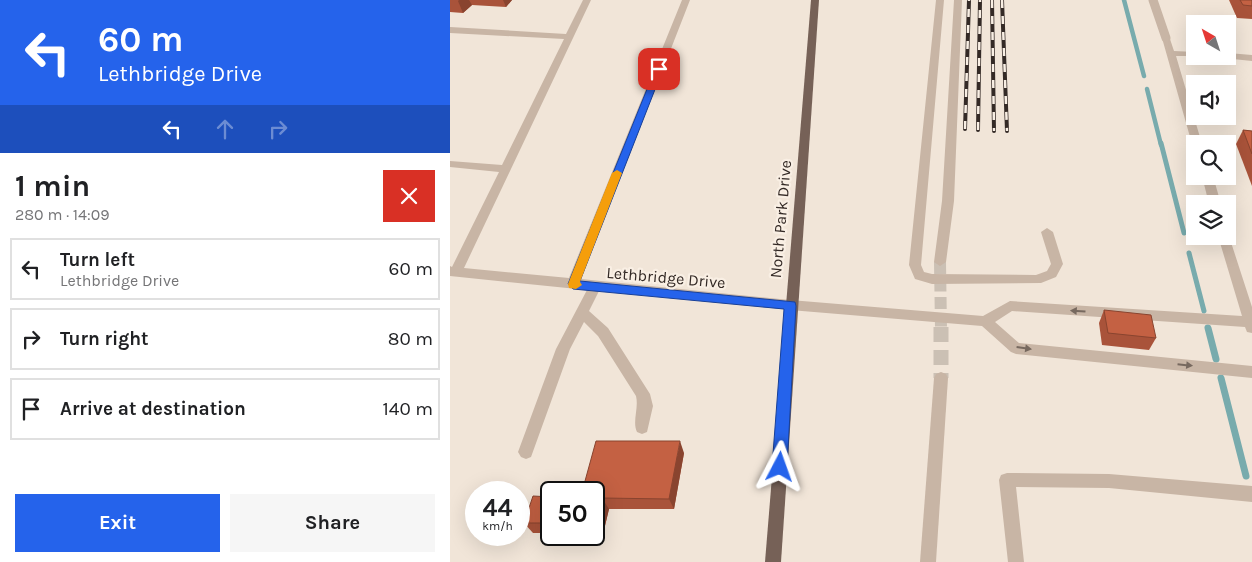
<!DOCTYPE html>
<html lang="en">
<head>
<meta charset="utf-8">
<style>
	body { margin:0; font-family:Karla,sans-serif; background:#f6f6f6; color:#202124; height:100vh; display:flex; flex-direction:column; font-size:19px; white-space:nowrap }
	* { box-sizing:border-box; margin:0 }
	p { font-size:16px; color:#757577 }
	.icon { flex:none; width:28px; height:28px; fill:none; stroke:currentColor; stroke-width:2; stroke-linecap:round; stroke-linejoin:round }
	.map { position:relative; flex:1; overflow:hidden }
	.drawer { display:flex; flex-direction:column; background:#fff; width:450px }
	.drawer>* { flex:none }
	.top-card { background:#2563eb; color:#fff; overflow:hidden }
	.needle { width:32px; rotate:321deg }
	.controls { position:absolute; left:736px; top:15px; display:grid; gap:10px }
	.controls a { display:grid; place-items:center; width:50px; height:50px; border-radius:0px; background:#fff; box-shadow:0 5px 20px #0002; font-size:25px }
	.speed { position:absolute; left:15px; top:481px; display:flex; gap:10px; font-size:25px; font-weight:700; text-align:center }
	.speed>* { display:grid; place-content:center; width:65px; height:65px; border-radius:50%; background:#fff; box-shadow:0 5px 20px #0002; line-height:1 }
	.speed small { font-size:12px; font-weight:400 }
	.speed .limit { border:2px solid #111; border-radius:8px; background:#fff; color:#111 }
	.pin { position:absolute; display:grid; place-items:center; width:42px; height:42px; color:#fff; margin:-21px; border-radius:10px; box-shadow:0 2px 8px #0006 }
	.me { position:absolute; width:55px; margin:-28px; rotate:4deg; stroke-linejoin:round; filter:drop-shadow(0 0 4px #0008) }
	.turn { display:flex; align-items:center; gap:18px; height:105px; padding:0 15px; font-size:22px }
	.turn .icon { width:65px; height:65px; stroke-width:2.5 }
	.turn b { display:block; font-size:35px; line-height:42px }
	.lanes { display:flex; align-items:center; height:48px; padding:0 15px; background:#0003; justify-content:center; gap:25px; direction:ltr }
	.lanes .off { opacity:.35 }
	.round { display:grid; place-items:center; flex:none; width:52px; height:52px; border-radius:0px; background:#f6f6f6 }
	.head { display:flex; align-items:center; justify-content:space-between; height:85px; padding:0 15px }
	h1 { font-size:30px; font-weight:700; line-height:38px }
	.primary-button { display:flex; gap:10px; margin-top:auto; padding:10px 15px }
	.primary-button a { flex:1; height:58px; border-radius:0px; background:#2563eb; color:#fff; font-size:20px; font-weight:700; line-height:58px; text-align:center }
	.primary-button a+a { background:#f6f6f6; color:#202124 }
	ul { padding:0; list-style:none }
	li { display:flex; align-items:center; gap:15px; height:62px; margin:0 10px 8px; padding:0 5px; border:2px solid #e0e0e0; border-radius:0px }
	li div { flex:1 }
	li b { display:block; font-size:19px }
	li em { font-style:normal }
	main { display:flex; flex:1; min-height:0 }
	.map>svg:first-child { display:block }
</style>
</head>
<body>
<main>
<section class="drawer">
<div class="top-card">
<div class="turn"><svg class="icon" aria-label="left" viewBox="0 0 24 24"><path d="M17 20v-9H6M10 6l-5 5 5 5"/></svg><div><b>60 m</b>Lethbridge Drive</div></div>
<div class="lanes"><svg class="icon" aria-label="left" viewBox="0 0 24 24"><path d="M17 20v-9H6M10 6l-5 5 5 5"/></svg><svg class="icon off" aria-label="ahead" viewBox="0 0 24 24"><path d="M12 20V5M6 11l6-6 6 6"/></svg><svg class="icon off" aria-label="right" viewBox="0 0 24 24"><path d="M7 20v-9h11M14 6l5 5-5 5"/></svg></div>
</div>
<div class="head"><div><h1>1 min</h1><p>280 m · 14:09</p></div><a class="round" style="background:#d93025;color:#fff"><svg class="icon" aria-label="close" viewBox="0 0 24 24"><path d="M6 6l12 12M18 6L6 18"/></svg></a></div>
<ul>
<li><svg class="icon" aria-label="left" viewBox="0 0 24 24"><path d="M17 20v-9H6M10 6l-5 5 5 5"/></svg><div><b>Turn left</b><p>Lethbridge Drive</p></div><em>60 m</em></li>
<li><svg class="icon" aria-label="right" viewBox="0 0 24 24"><path d="M7 20v-9h11M14 6l5 5-5 5"/></svg><div><b>Turn right</b></div><em>80 m</em></li>
<li><svg class="icon" aria-label="arrive" viewBox="0 0 24 24"><path d="M6 21V4h12l-3 4 3 4H6"/></svg><div><b>Arrive at destination</b></div><em>140 m</em></li>
</ul>
<div class="primary-button"><a>Exit</a><a>Share</a></div>
</section>
<div class="map">
<svg width="802" height="562" viewBox="0 0 802 562">
	<rect width="100%" height="100%" fill="#f1e5d8"/>
	<g fill="none" stroke-linecap="round" stroke-linejoin="round">
		<g stroke="#78abad" stroke-width="4.5">
			<polyline points="674,0 694,76"/>
			<polyline points="697,89 711,145"/>
		</g>
		<g stroke="#78abad" stroke-width="5">
			<polyline points="711,143 734,233"/>
			<polyline points="739,253 754,311"/>
		</g>
		<g stroke="#78abad" stroke-width="7">
			<polyline points="758,328 766,359"/>
			<polyline points="771,378 796,476"/>
		</g>
		<polyline stroke="#cbc0b4" stroke-width="12" stroke-dasharray="12 5.5" stroke-linecap="butt" points="490,262 491,328"/>
		<polyline stroke="#cbc0b4" stroke-width="15" stroke-dasharray="15 8" stroke-linecap="butt" points="491,327 491,378"/>
		<g fill="#c8b5a5" fill-rule="evenodd">
			<path d="M133,0H141L14,268L119,278L232,0H240L131,279L340,300L533,316L560,301L792,316L768,236H778V233L802,307V333L797,332L795,327L562,311L545,322L569,343L802,366V378L566,354L561,352L532,326L340,310L149,291L139,311L158,328L200,394L203,406L197,432L192,434L187,432C182,422 189,408 186,396L148,336L134,322L120,349L81,457L76,459L71,457L68,452L106,349L137,290L0,276V266L2,267L49,172L0,167V161L52,165L114,39L0,33V27L116,34Z"/>
			<polygon points="486,0 494,0 471,265 474,272 482,274 586,275 597,271 601,264 591,232 597,228 603,232 613,264 606,277 591,283 482,284 465,279 459,265"/>
			<polygon points="504,0 512,0 504,201 496,262 490,266 484,262 492,201"/>
			<polygon points="713,36 719,36 724,51 745,52 745,56 749,56 726,56 752,144 745,144 745,147 742,144 712,38"/>
			<polygon points="778,53 802,55 802,61 773,58 772,56 778,56"/>
			<polygon points="752,176 763,176 771,204 759,204"/>
			<polygon points="491,372 496,374 498,378 486,562 470,562 484,378 486,374"/>
			<polygon points="557,473 659,474 802,486 802,502 659,488 566,487 574,562 558,562 549,480 551,475"/>
		</g>
		<polygon fill="#766157" fill-rule="evenodd" points="361,0 369,0 331,562 315,562"/>
		<defs>
			<g id="rail">
				<polyline points="542,0 544,131"/>
				<polyline points="552,0 557,131"/>
				<polyline points="515,129 519,0"/>
				<polyline points="528,130 530,0"/>
			</g>
		</defs>
		<use href="#rail" stroke="#342a26" stroke-width="4"/>
		<use href="#rail" stroke="#f9efe4" stroke-width="2.5" stroke-dasharray="8" stroke-linecap="butt"/>
		<polyline stroke="#c8b5a5" stroke-width="9" points="703,0 716,38"/>
	</g>
	<g fill="#a9533a">
		<polygon points="0,0 62,0 56,7 22,5 13,13 0,12"/>
		<polygon points="779,0 802,0 802,19 787,18"/>
		<polygon points="793,130 802,131 802,186 786,144"/>
		<polygon points="654,310 706,338 699,350 652,345 649,323"/>
		<polygon points="234,453 224,509 159,509 153,534 144,533 144,492"/>
		<polygon points="101,497 101,533 83,533 74,523"/>
	</g>
	<g fill="#89442f">
		<polygon points="9,0 19,0 22,5 13,13 8,1"/>
		<polygon points="53,0 62,0 56,7"/>
		<polygon points="230,441 234,453 224,509 219,499"/>
		<polygon points="152,498 159,509 153,534 146,523"/>
	</g>
	<g fill="#c46143" stroke="#89442f">
		<polygon points="790,0 802,0 802,6 793,5"/>
		<polygon points="793,130 802,131 802,154"/>
		<polygon points="654,310 701,315 706,338 658,333"/>
		<polygon points="146,441 230,441 219,499 152,498 146,523 144,523 144,492 132,492"/>
		<polygon points="83,496 101,497 101,523 74,523"/>
	</g>
	<defs><path id="oneway-solid" d="M-6-.8H1V-3.2L6.5 0L1 3.2V.8H-6Z" transform="scale(1.25)"/></defs>
	<g fill="#77695f">
		<use href="#oneway-solid" transform="translate(628 311) rotate(-176)"/>
		<use href="#oneway-solid" transform="translate(574 348) rotate(8)"/>
		<use href="#oneway-solid" transform="translate(735 365) rotate(6)"/>
	</g>
	<polygon fill="#2563eb" stroke="#184099" points="206,67 213,69 130,281 345,302 346,306 337,467 334,472 330,474 325,472 322,467 334,309 123,289 118,284"/>
	<polygon fill="#f59e0b" points="167,170 172,173 130,282 132,285 126,289 119,288 118,284 162,173"/>
	<g text-anchor="middle" stroke-width="4.5" stroke-linejoin="round" paint-order="stroke">
		<g font-size="16" fill="#342a26" stroke="#f9efe4">
			<text transform="translate(330 219) rotate(-85)" y="6">North Park Drive</text>
			<text transform="translate(216 277) rotate(5)" y="6">Lethbridge Drive</text>
		</g>
	</g>
</svg>
<div class="controls">
<a><svg class="needle" viewBox="-14 -14 28 28"><path d="M0-13l5 13h-10z" fill="#e53935"/><path d="M0 13l5-13h-10z" fill="#757577"/></svg></a>
<a><svg class="icon" aria-label="sound" viewBox="0 0 24 24"><path d="M4 9h4l5-4v14l-5-4H4zM17 9q2 3 0 6"/></svg></a>
<a><svg class="icon" aria-label="search" viewBox="0 0 24 24"><circle cx="10" cy="10" r="6"/><path d="M15 15l6 6"/></svg></a>
<a><svg class="icon" aria-label="layers" viewBox="0 0 24 24"><path d="M12 4l9 5-9 5-9-5zM3 14l9 5 9-5"/></svg></a>
</div>
<div class="speed"><div>44<small>km/h</small></div><div class="limit">50</div></div>
<div class="pin" style="left:209px;top:69px;background:#d93025"><svg class="icon" aria-label="arrive" viewBox="0 0 24 24"><path d="M6 21V4h12l-3 4 3 4H6"/></svg></div>
<svg class="me" style="left:330px;top:467px" viewBox="-20 -20 40 40"><path d="M0-17L14 15 0 8-14 15z" fill="#2563eb" stroke="#fff" stroke-width="4"/></svg>
</div>
</main>
</body>
</html>
